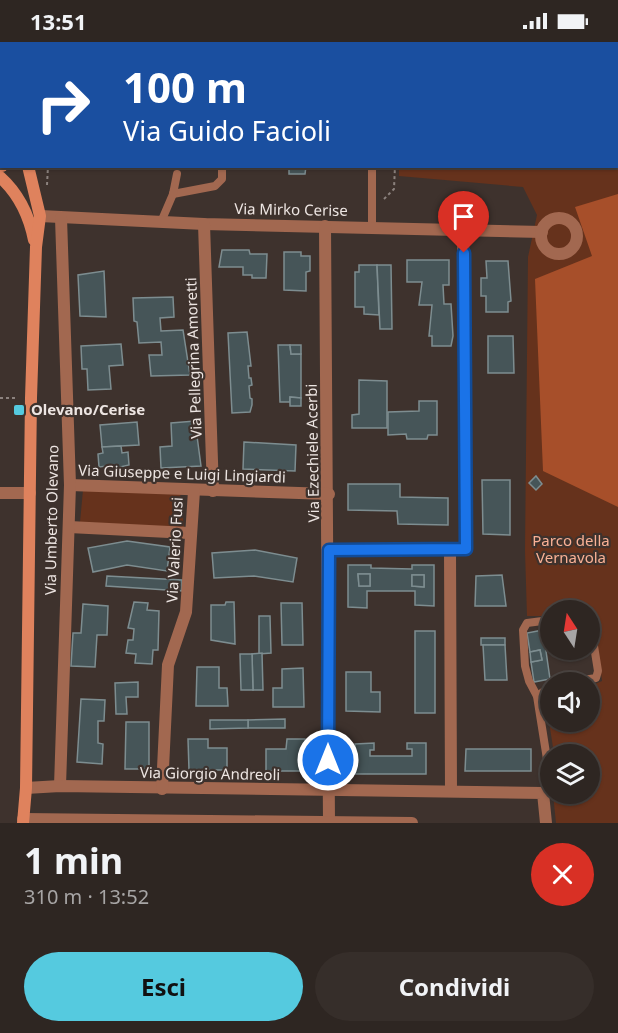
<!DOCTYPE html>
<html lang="it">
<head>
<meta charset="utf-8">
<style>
	body { margin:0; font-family:"Noto Sans",sans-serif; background:#362e2a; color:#f1f3f6; height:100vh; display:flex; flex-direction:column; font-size:22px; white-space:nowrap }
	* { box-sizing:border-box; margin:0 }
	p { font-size:20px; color:#a7a5a5 }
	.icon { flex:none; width:33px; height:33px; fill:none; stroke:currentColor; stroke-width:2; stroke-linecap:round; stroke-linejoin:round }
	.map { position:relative; height:781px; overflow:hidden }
	.panel { display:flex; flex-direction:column; background:#2e2622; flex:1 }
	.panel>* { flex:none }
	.banner { position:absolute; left:0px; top:0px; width:618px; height:126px; box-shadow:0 2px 4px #0004,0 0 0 2px #494340; background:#1a4fa0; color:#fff; overflow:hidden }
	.needle { width:39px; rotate:348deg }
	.fabs { position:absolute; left:540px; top:558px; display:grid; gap:12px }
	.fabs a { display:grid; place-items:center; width:60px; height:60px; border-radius:50%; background:#2e2622; box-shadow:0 2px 4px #0004,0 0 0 2px #494340; font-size:30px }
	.pin { position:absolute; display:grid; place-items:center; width:51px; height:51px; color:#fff; margin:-62px -26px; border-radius:50% 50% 50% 0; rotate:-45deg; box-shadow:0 0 6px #0007 }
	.pin .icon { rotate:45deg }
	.me { position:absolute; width:66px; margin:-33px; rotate:0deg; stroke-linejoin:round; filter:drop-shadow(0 0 4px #0008) }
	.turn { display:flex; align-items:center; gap:21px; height:126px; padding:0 24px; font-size:27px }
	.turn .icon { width:78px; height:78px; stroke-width:2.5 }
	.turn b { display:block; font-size:42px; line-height:51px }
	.round { display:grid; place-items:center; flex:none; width:63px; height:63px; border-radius:32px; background:#362e2a }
	.overview { display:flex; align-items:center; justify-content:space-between; height:102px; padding:0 24px }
	h1 { font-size:36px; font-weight:700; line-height:45px }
	.primary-button { display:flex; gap:12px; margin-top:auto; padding:12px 24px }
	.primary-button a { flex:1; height:69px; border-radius:36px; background:#55cadf; color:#111; font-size:24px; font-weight:700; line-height:69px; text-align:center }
	.primary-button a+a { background:#362e2a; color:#f1f3f6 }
	.status { display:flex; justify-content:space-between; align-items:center; height:42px; padding:0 30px; background:#2e2622; direction:ltr }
	.status svg { height:16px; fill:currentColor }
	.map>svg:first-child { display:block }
</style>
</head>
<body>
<div class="status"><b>13:51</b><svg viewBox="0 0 49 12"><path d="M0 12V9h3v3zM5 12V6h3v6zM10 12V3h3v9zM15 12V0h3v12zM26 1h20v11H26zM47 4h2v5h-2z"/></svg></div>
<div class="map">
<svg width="618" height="781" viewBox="0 0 618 781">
	<rect width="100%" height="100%" fill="#3e322d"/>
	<g fill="#66321c">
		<polygon points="405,0 618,0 618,781 556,781 553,752 590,752 590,712 554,712 546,660 550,659 550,680 590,680 590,644 602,639 595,584 590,568 550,568 550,574 527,574 525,509 528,215 537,173 523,145 399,134 399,124 616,124 616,2"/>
		<polygon points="83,448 180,451 184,486 80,480"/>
	</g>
	<polygon fill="#a74f2a" points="618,152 618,465 543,429 535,237 592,214 575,165"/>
	<g fill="#465558" stroke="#7d8d90" stroke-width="1.5" fill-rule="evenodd">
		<polygon points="289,124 306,124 305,132 289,132"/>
		<polygon points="222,208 249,208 250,212 267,212 266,236 252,236 252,233 243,233 243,225 219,225"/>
		<polygon points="284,210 301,210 301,214 310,214 310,229 306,230 306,249 284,248"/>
		<polygon points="407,218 449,218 449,243 443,243 444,262 451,262 453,294 451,304 432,304 432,294 429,294 432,263 419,263 422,240 407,240"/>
		<polygon points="486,219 508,219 511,259 508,260 508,270 486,270 486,254 481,254 481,236 487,236"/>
		<polygon points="359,223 377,223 379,273 364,272 364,265 355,265 355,230 359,230"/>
		<polygon points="377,223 391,223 392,287 380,287"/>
		<polygon points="104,229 106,275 80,274 78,233"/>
		<polygon points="173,255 174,275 160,276 161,289 183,288 190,333 151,334 149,313 162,313 161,300 139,301 137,280 134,279 133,256"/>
		<polygon points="247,290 251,324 248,324 249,336 251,336 252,343 249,344 250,356 252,357 252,363 250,370 232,371 228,291"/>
		<polygon points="488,294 513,294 514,331 488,331"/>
		<polygon points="121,302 123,323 109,324 111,347 88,348 87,327 82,327 81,304"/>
		<polygon points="278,303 290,303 291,312 301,312 301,356 290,355 290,360 280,360"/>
		<polygon points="290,303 301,303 301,312 291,312"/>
		<polygon points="359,338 387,339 387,386 352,386 352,373 359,372"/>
		<polygon points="290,355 301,356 301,364 290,364"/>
		<polygon points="419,359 437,359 437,393 428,393 427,397 407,397 406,392 388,393 388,370 419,369"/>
		<polygon points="195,379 201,424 161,426 160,405 172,404 171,381"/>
		<polygon points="137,380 139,403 102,405 100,383"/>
		<polygon points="244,400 296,403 295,429 243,427"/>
		<polygon points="121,404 122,411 128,410 129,423 107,428 107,424 99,425 98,412 103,411 102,405"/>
		<polygon points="536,434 542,442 536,448 529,441"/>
		<polygon points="482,438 510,438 510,493 483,492"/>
		<polygon points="348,442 400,442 400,455 448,456 448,483 398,482 397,469 348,468"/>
		<polygon points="127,499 170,505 167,529 127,523 93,530 88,506"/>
		<polygon points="255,508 297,516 293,540 254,534 214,536 212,511"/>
		<path d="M348,523H371V526L412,527V523H434V564L415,563V549H367V566L348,565ZM358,532H370V544H359ZM412,533H424V545L412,544Z"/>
		<polygon points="358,532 370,532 370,544 359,544"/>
		<polygon points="412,533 424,533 424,545 412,544"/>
		<polygon points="502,533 506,564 475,564 476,534"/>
		<polygon points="107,534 182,538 182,549 106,544"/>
		<polygon points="134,560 148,561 147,568 159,569 158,608 153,608 152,622 135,621 136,612 126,611 128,598 133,598 134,587 128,586"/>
		<polygon points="226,560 234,560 235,602 211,598 211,563 225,563"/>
		<polygon points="281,561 302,561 303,603 282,603"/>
		<polygon points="83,562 108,564 107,593 97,593 95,625 71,624 73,591 81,591"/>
		<polygon points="259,574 270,574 271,611 259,612"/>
		<polygon points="548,587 550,601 545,602 550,637 534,640 531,620 542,618 540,608 530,610 527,591"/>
		<rect x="415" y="589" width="20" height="82"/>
		<rect x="481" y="596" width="24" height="7"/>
		<polygon points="483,603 505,603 507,638 485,638"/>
		<polygon points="540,608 542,618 531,620 530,610"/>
		<polygon points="262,611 263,648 253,648 252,612"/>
		<polygon points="240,612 252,612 253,648 241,648"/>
		<polygon points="197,625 219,625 219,646 227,646 228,664 196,664"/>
		<polygon points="303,626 304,665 273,665 273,646 282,646 282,627"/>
		<polygon points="346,630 371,630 371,650 380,650 380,670 346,669"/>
		<polygon points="138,640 138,655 126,655 127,672 116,672 115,641"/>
		<polygon points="81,657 105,658 104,679 98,679 98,701 103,702 102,722 77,720"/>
		<polygon points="285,677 285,686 248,686 248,678"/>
		<polygon points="210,678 248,678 248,686 210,687"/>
		<polygon points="126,680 149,680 149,727 125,727"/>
		<polygon points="188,697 208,697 208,706 227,706 227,728 189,728"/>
		<polygon points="287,697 305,697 305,729 266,729 266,707 286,707"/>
		<polygon points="374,701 374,708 370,708 370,714 412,714 412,707 407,707 407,701 426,701 426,732 355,732 355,702"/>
		<polygon points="466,707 531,707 531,729 465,729"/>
	</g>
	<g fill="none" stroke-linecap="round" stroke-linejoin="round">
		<g stroke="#8c827e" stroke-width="2" stroke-dasharray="3 3" stroke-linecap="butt">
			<polyline points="401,2 401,0"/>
			<polyline points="47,143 48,124"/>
			<polyline points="384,157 394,147 395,124"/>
			<polyline points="0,356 18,356"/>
		</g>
		<g stroke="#a26850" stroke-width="8">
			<polyline points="379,2 379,0"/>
			<polyline points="173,152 215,144 222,137 222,128"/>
			<polyline points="161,180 173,152 177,132"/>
			<polyline points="372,185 372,124"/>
			<polyline points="571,640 596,636 598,629 590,579"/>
			<polyline points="537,654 550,645"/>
			<polyline points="543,751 550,736 537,654 529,639 525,624 523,588 527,581 550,578"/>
		</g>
		<g stroke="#a26850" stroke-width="12">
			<polyline points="40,174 204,182 542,190"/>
			<circle cx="559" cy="194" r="18"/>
			<polyline points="204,182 213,449"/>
			<polyline points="325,184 329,781"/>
			<polyline points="70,443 329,452"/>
			<polyline points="0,451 30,451"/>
			<polyline points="69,485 189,491"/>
			<polyline points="329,508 466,507 463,188"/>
			<polyline points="450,508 451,749"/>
			<polyline points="60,744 70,443 61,176"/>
			<polyline points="26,746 60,744 543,751 546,781"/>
			<polyline points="162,747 168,623 186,570 194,449"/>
			<polyline points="23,777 412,781"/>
		</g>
		<g stroke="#df825d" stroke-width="12">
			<polyline points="29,2 30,0"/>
			<polyline points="43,2 43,0"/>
			<polyline points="0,26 2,25"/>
			<polyline points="0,124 2,124"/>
			<path d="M0,135C19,152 29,173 34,198"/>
			<polyline points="23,781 26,746 31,356 36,205 40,174 28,124"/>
		</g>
	</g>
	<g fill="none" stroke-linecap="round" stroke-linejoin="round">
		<defs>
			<polyline id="route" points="328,718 329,508 466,507 464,211"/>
		</defs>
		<use href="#route" stroke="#114b97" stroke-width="15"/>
		<use href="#route" stroke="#1a73e8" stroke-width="10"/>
	</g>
	<rect fill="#55cadf" stroke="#3e322d" stroke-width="2" x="13" y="362" width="12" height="12" rx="3"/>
	<g text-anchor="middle" stroke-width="4.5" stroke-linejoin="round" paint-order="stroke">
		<g font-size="15" fill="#ede5e2" stroke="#3e322d">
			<text transform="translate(291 168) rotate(1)" y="5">Via Mirko Cerise</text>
			<text transform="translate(194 316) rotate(-92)" y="5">Via Pellegrina Amoretti</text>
			<text transform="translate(313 411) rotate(-91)" y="5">Via Ezechiele Acerbi</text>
			<text transform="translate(182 432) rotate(2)" y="5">Via Giuseppe e Luigi Lingiardi</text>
			<text transform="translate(52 478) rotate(-89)" y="5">Via Umberto Olevano</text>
			<text transform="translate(175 508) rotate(-87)" y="5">Via Valerio Fusi</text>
			<text transform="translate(210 732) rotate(1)" y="5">Via Giorgio Andreoli</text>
		</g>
		<g font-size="15" font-weight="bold" fill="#ede5e2" stroke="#3e322d" text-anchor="start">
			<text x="31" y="373">Olevano/Cerise</text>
		</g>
		<g font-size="15" fill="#fab195" stroke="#3e322d">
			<text x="571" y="504">Parco della<tspan x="571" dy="17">Vernavola</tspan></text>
		</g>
	</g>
</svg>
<div class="fabs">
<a><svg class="needle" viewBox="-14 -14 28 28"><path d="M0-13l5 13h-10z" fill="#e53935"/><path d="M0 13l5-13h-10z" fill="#a7a5a5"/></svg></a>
<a><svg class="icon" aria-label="sound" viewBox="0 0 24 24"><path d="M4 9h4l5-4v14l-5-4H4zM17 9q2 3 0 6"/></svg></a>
<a><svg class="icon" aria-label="layers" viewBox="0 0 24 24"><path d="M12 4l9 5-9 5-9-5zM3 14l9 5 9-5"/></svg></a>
</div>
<div class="pin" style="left:464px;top:211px;background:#d93025"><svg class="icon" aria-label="arrive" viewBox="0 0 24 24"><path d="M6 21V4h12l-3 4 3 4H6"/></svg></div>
<svg class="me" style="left:328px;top:718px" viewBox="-20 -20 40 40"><circle r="17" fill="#1a73e8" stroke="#fff" stroke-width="3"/><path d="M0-11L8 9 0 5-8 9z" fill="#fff"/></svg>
<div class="banner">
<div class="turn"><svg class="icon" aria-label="right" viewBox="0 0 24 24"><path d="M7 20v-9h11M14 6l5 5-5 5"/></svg><div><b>100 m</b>Via Guido Facioli</div></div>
</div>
</div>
<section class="panel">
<div class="overview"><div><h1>1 min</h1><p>310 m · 13:52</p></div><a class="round" style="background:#d93025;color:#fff"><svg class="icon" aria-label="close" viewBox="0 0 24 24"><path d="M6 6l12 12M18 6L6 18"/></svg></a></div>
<div class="primary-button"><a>Esci</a><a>Condividi</a></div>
</section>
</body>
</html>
